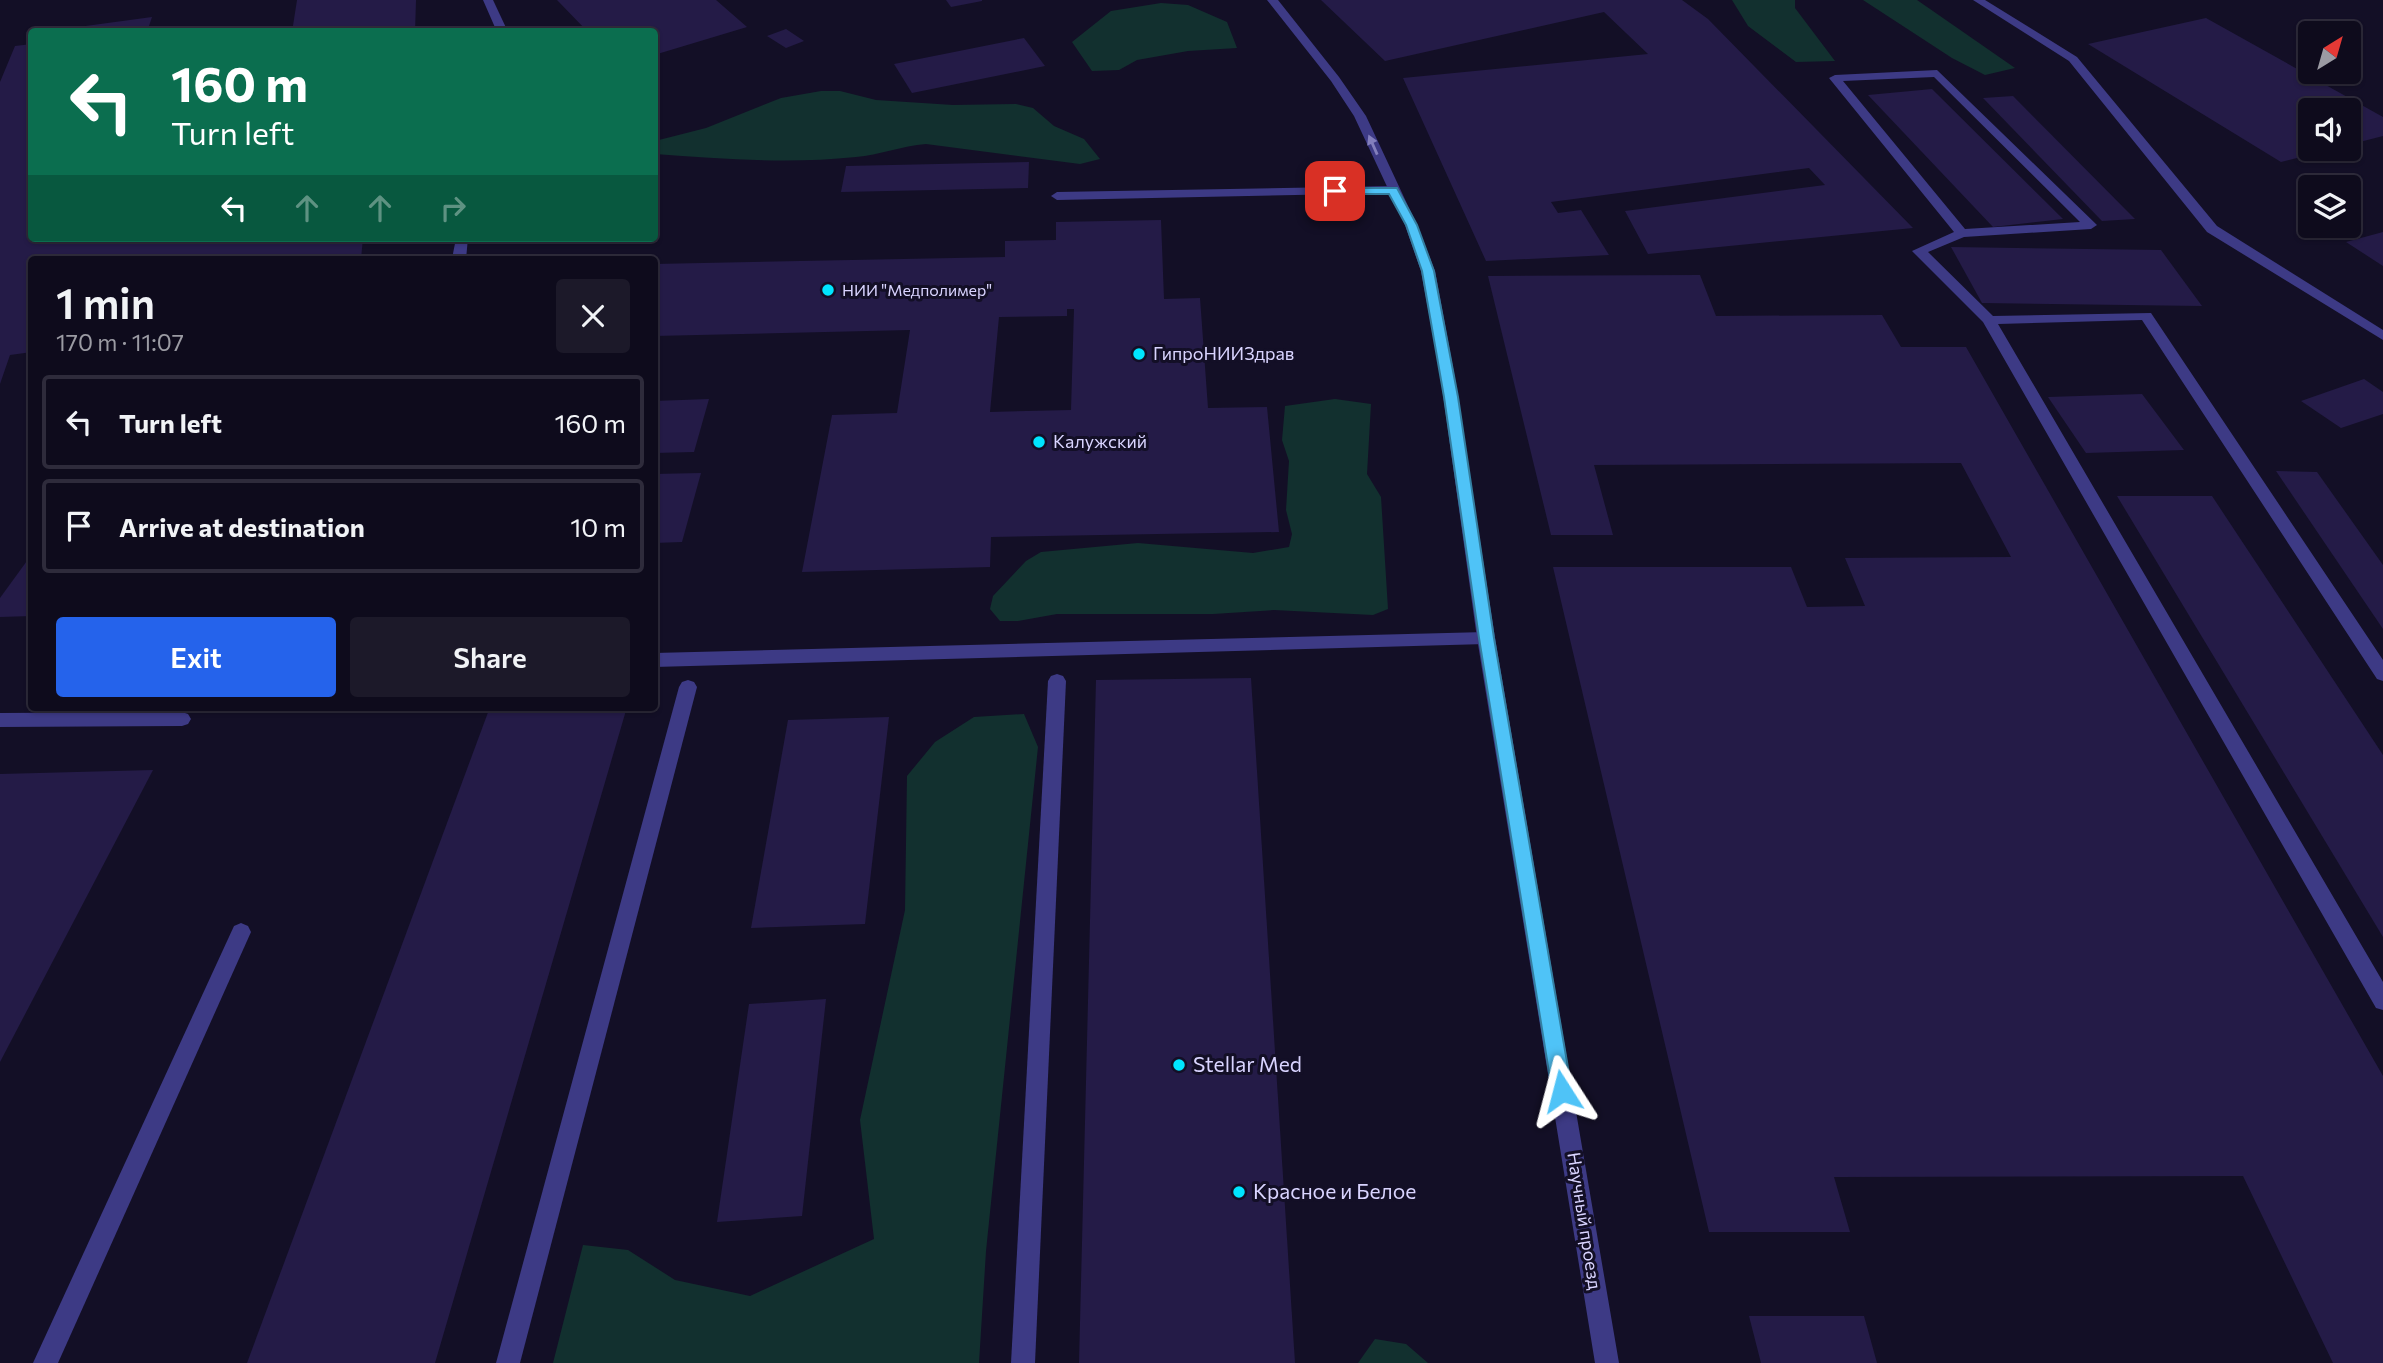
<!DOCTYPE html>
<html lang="en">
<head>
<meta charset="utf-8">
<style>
	body { margin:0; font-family:Commissioner,sans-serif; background:#1c1929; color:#f1f3f6; height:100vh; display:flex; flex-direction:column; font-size:26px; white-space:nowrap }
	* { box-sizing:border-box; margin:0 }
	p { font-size:23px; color:#9b9ba3 }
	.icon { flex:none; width:38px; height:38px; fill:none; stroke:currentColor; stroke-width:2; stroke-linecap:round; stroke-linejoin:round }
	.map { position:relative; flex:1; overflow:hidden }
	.drawer { position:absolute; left:28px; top:256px; width:630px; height:455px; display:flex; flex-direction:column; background:#0e0b1c; border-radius:7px; box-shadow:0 2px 5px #0004,0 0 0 2px #2e2b3b }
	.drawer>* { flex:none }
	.guide { position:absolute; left:28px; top:28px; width:630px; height:214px; border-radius:7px; box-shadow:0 2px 5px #0004,0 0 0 2px #2e2b3b; background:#0b6e4f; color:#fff; overflow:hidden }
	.needle { width:46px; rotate:37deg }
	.buttons { position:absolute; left:2298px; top:21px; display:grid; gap:14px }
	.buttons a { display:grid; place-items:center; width:63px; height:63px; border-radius:7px; background:#0e0b1c; box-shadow:0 2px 5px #0004,0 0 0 2px #2e2b3b; font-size:35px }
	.pin { position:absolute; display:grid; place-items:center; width:60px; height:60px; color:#fff; margin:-30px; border-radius:14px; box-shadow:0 4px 10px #0006 }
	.me { position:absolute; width:77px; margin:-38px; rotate:351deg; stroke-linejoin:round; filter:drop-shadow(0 0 5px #0008) }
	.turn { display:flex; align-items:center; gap:24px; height:147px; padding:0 28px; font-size:32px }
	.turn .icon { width:91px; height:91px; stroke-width:2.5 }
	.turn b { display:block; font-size:49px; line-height:60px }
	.lanes { display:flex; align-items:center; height:66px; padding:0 28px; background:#0003; justify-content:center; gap:35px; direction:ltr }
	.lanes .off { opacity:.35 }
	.round { display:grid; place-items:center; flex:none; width:74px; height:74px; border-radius:7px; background:#1c1929 }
	.head { display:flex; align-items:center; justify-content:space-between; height:119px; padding:0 28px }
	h1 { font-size:42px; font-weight:600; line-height:52px }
	.cta { display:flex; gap:14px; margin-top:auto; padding:14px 28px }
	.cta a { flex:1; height:80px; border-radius:7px; background:#2563eb; color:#fff; font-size:28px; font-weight:600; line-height:80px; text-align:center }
	.cta a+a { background:#1c1929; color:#f1f3f6 }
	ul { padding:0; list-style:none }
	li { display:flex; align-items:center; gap:21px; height:94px; margin:0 14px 10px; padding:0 14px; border:4px solid #2e2b3b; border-radius:7px }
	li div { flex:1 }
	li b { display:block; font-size:26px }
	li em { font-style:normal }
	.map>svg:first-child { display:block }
</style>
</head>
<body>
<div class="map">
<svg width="2383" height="1363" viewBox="0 0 2383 1363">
	<rect width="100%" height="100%" fill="#130f26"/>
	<g fill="#12302f">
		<polygon points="1732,0 1795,0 1795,8 1835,61 1796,62 1748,26"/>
		<polygon points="1863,0 1917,0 2015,68 1985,75 1952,58"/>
		<polygon points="1161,3 1188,5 1227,22 1237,48 1188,51 1137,60 1119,70 1092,71 1072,42 1111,11"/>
		<path d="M821,91H840L876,100L953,105L1016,104L1033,108L1054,126L1084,139L1100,159L1080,164L926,144C902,146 879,155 856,157C789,164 721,159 655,154V141L706,128L781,98Z"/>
		<polygon points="1335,399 1371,404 1367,474 1381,497 1388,609 1373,615 1274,610 1213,614 1057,614 1018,621 1000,621 990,609 993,596 1026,561 1041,552 1138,543 1253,553 1289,547 1292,534 1286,510 1289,461 1282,440 1285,406"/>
		<polygon points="1024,714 1038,747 986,1251 979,1363 553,1363 583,1245 628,1250 675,1280 750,1296 874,1239 860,1120 905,910 907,776 935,742 974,717"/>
		<polygon points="1375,1339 1406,1344 1428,1363 1358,1363"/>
	</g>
	<g fill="#241b47" fill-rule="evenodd">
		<polygon points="297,0 416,0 415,32 292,32"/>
		<polygon points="557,0 716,0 747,27 654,55 654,32 588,32"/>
		<polygon points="946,0 982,0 982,1 951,7"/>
		<polygon points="1321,0 1682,0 1708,19 1913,228 1648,254 1625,211 1825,185 1809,168 1551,202 1558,213 1581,210 1609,255 1486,261 1403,78 1648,54 1604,12 1385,61"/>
		<polygon points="152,17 147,32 56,32 56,30"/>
		<polygon points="2206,18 2383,117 2383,136 2348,145 2348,110 2310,110 2310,149 2329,150 2281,162 2088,44"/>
		<polygon points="786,29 804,41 786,48 767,36"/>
		<polygon points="1024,38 1045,66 912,93 894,64"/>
		<polygon points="32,44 32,238 363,238 361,259 32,259 32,352 10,355 0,384 0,82 15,46"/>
		<polygon points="1932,89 2063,219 1993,227 1868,95"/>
		<polygon points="2013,96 2135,219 2102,221 1983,98"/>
		<polygon points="1029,162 1028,188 841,192 846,166"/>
		<path d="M1161,220L1164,299L1200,298L1208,408L1267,407L1279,532L991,537L990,567L802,572L832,415L897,413L910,330L654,336V264L1005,257V241L1056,240V222ZM1067,309H1074L1071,410L990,412L999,317L1067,316Z"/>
		<polygon points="2383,232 2383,266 2346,242"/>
		<polygon points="1951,247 2161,250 2202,306 1982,303"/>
		<polygon points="1700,275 1716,316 1882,315 1901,347 1966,347 2383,1076 2383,1363 2333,1363 2243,1176 1834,1177 1850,1232 1709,1232 1553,567 1791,567 1807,607 1865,606 1845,558 2011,557 1961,463 1594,465 1613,535 1551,535 1488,276"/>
		<polygon points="2364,379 2383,392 2383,414 2341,428 2301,401"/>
		<polygon points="2142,394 2184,450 2086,453 2048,397"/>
		<polygon points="709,399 694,452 654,453 654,401"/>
		<polygon points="2276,471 2317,472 2383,565 2383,629"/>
		<polygon points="701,473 682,542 654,543 654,474"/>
		<polygon points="2117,496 2212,496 2383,755 2383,937"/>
		<polygon points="32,554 32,616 0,617 0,598"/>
		<polygon points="1251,678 1295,1363 1079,1363 1096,680"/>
		<polygon points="490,707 627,707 435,1363 247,1363"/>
		<polygon points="889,717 865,924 751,928 788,720"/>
		<polygon points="153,770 0,1062 0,774"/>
		<polygon points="826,999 802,1216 717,1222 749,1004"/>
		<polygon points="1749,1316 1864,1316 1877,1363 1761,1363"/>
	</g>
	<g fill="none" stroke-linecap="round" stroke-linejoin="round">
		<g fill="#3d3a85" fill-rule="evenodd">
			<polygon points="483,0 493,0 508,32 497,32"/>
			<polygon points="1973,0 1985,0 2077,57 2217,226 2383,330 2383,340 2207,232 2069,61"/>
			<path d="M1937,70L2097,225L2091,229L1964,237L1928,252L1993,316L2151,313L2383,660V681L2377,679L2142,320L1998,324L2383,982V1010L2376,1008L1983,322L1912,251L1954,232L1829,78L1835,75ZM1934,77L2080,222L1965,229L1843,81Z"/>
			<polygon points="1393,186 1397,187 1397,193 1057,200 1051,196 1057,192"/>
			<polygon points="456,238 468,238 466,259 452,259"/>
			<polygon points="1486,632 1495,638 1486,644 654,667 654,653"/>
			<polygon points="1057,674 1063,676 1066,681 1035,1363 1011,1363 1048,681 1051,676"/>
			<polygon points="688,680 694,682 697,687 520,1363 496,1363 679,687 682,682"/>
			<polygon points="182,712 188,714 191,719 188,724 182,726 0,727 0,713"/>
			<polygon points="241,923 248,926 251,932 58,1363 33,1363 234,926"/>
		</g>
		<polygon fill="#3d3a85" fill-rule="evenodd" points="1267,0 1278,0 1339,77 1366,116 1417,225 1435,271 1454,373 1495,638 1619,1363 1595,1363 1477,638 1440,373 1421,271 1405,225 1354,116 1331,81"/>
	</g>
	<defs><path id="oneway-solid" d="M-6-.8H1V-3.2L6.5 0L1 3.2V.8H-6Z" transform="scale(1.75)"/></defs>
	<use fill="#837fbc" href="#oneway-solid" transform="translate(1373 145) rotate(-114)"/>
	<polygon fill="#4fc3f7" stroke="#337fa1" stroke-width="2" points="1397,188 1417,225 1434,271 1458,397 1494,638 1572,1091 1569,1098 1562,1101 1555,1098 1552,1091 1479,638 1444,397 1422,271 1406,225 1389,194 1335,194 1329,191 1335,188"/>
	<g fill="#00e5ff" stroke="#130f26" stroke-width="2.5">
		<circle cx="828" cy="290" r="7"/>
		<circle cx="1139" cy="354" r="7"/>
		<circle cx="1039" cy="442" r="7"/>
		<circle cx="1179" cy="1065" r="7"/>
		<circle cx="1239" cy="1192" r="7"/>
	</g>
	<g text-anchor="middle" stroke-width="6" stroke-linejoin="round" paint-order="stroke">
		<g font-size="16" fill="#d9d4ff" stroke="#130f26" text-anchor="start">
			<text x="842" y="296">НИИ "Медполимер"</text>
		</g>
		<g font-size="18" fill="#d9d4ff" stroke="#130f26" text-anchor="start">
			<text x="1153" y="360">ГипроНИИЗдрав</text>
			<text x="1053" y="448">Калужский</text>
		</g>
		<g font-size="18" fill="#d9d4ff" stroke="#130f26">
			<text transform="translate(1584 1221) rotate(81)" y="6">Научный проезд</text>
		</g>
		<g font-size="21" fill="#d9d4ff" stroke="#130f26" text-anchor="start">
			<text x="1193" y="1072">Stellar Med</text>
			<text x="1253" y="1199">Красное и Белое</text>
		</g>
	</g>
</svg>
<div class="buttons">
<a><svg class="needle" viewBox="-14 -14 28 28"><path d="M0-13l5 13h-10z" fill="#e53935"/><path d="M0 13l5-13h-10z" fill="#9b9ba3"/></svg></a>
<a><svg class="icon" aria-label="sound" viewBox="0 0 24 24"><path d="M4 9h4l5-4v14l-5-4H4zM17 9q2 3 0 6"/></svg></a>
<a><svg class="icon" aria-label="layers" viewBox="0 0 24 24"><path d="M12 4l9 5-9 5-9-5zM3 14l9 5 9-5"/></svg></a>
</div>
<div class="pin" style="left:1335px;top:191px;background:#d93025"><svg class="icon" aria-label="arrive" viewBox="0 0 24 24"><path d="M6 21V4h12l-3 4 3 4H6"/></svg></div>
<svg class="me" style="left:1562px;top:1091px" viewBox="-20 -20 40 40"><path d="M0-17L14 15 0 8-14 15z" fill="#4fc3f7" stroke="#fff" stroke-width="4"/></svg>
<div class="guide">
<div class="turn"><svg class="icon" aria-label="left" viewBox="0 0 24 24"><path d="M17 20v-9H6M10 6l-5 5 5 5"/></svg><div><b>160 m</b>Turn left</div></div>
<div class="lanes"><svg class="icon" aria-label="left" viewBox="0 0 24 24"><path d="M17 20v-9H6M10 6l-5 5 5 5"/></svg><svg class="icon off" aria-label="ahead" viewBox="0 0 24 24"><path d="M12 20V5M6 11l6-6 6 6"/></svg><svg class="icon off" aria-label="ahead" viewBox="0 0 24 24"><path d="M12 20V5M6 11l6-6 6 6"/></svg><svg class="icon off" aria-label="right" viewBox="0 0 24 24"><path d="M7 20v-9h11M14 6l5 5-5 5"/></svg></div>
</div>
<section class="drawer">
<div class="head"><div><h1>1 min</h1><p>170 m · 11:07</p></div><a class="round"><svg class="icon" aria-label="close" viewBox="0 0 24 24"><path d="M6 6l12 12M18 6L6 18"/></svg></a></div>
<ul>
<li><svg class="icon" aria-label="left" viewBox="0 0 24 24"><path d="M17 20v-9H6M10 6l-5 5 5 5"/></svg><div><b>Turn left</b></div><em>160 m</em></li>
<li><svg class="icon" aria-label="arrive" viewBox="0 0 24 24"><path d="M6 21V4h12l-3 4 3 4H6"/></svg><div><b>Arrive at destination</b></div><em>10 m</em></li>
</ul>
<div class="cta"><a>Exit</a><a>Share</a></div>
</section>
</div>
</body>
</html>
